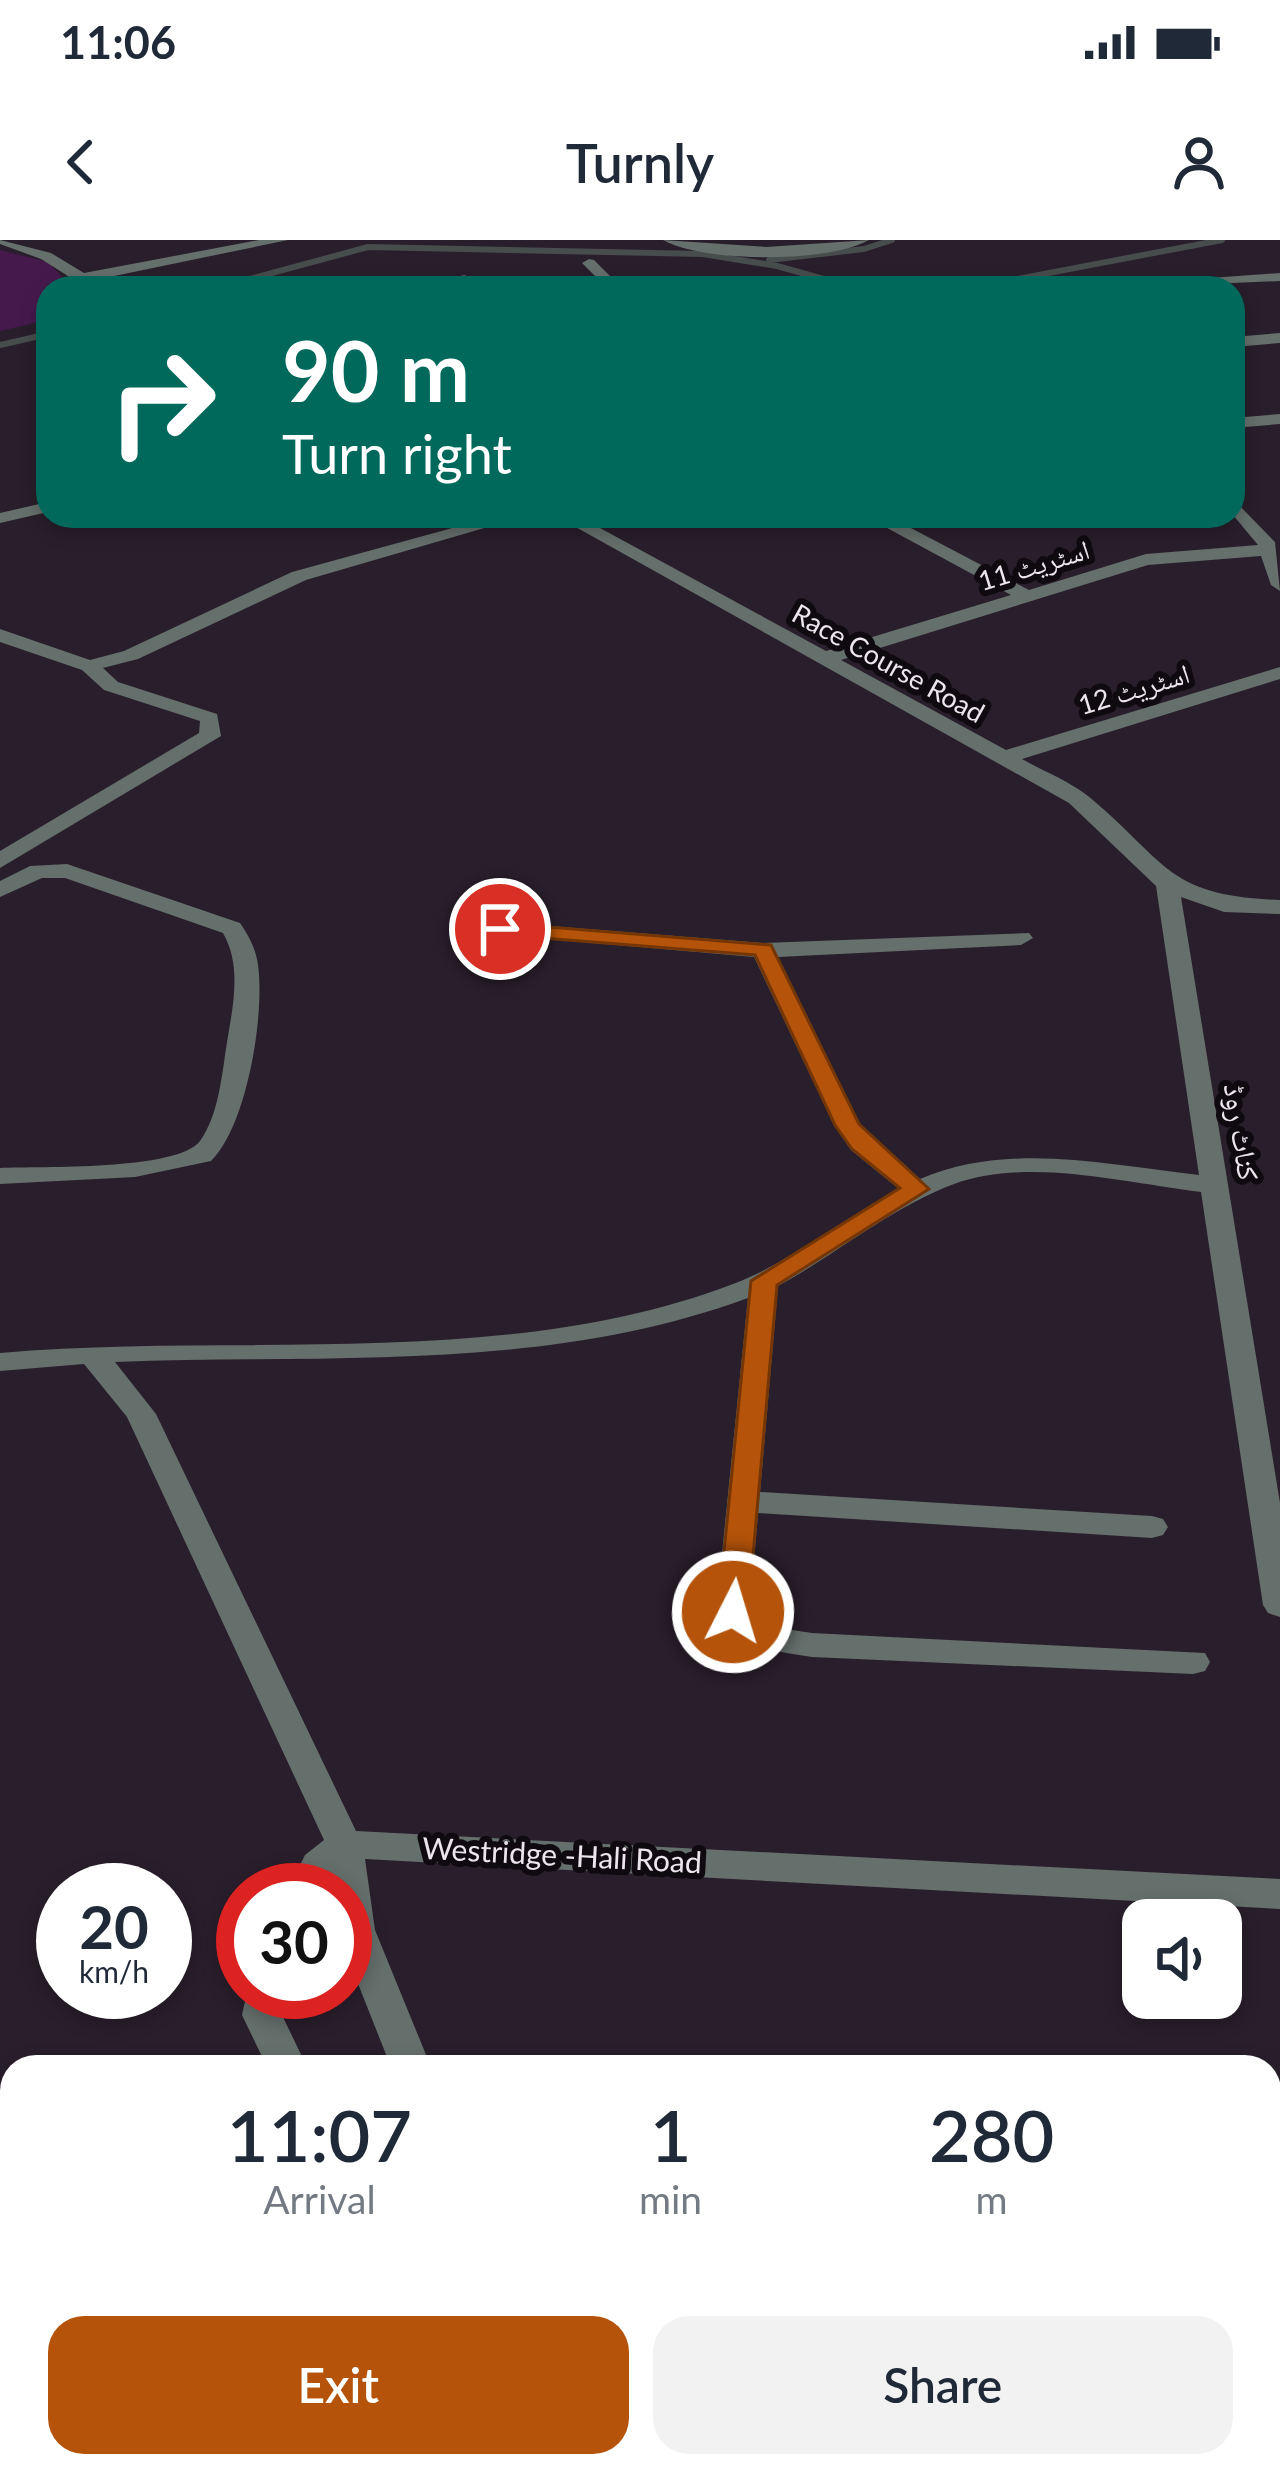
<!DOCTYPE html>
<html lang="en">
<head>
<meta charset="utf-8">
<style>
	body { margin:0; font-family:Lato,"Noto Naskh Arabic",sans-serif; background:#f2f2f3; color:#1f2937; height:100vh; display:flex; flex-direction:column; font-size:45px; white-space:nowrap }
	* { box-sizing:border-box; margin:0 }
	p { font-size:39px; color:#747a83 }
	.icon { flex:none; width:66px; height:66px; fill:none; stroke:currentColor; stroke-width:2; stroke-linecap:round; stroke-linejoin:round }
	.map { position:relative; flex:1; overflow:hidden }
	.drawer { position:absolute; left:0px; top:1815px; width:1281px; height:423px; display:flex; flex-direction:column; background:#fff; border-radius:36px 36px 0 0; box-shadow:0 6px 18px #0003 }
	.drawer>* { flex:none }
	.banner { position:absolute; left:36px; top:36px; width:1209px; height:252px; border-radius:36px; box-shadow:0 6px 18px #0003; background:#00695c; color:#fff; overflow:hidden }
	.buttons { position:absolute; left:1122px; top:1659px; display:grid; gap:24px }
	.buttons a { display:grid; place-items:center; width:120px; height:120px; border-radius:24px; background:#fff; box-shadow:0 6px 18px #0003; font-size:60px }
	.speed { position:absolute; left:36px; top:1623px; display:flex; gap:24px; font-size:60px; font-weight:700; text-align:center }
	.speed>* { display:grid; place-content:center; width:156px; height:156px; border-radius:50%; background:#fff; box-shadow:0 6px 18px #0003; line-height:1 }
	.speed small { font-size:30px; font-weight:400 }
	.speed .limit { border:18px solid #d22; background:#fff; color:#111 }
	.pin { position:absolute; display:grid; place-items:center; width:102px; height:102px; color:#fff; margin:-51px; border:6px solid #fff; border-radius:50%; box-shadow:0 3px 12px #0007 }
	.me { position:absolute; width:132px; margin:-66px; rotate:5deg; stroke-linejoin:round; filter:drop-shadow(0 0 9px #0008) }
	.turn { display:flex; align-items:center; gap:42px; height:252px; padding:0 48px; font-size:54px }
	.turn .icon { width:156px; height:156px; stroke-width:2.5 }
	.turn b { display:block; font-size:84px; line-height:102px }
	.eta { display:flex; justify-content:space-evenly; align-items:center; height:204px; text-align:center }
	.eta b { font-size:72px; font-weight:600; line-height:84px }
	.primary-button { display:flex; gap:24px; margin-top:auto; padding:24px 48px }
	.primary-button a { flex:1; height:138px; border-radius:36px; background:#b45309; color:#fff; font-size:48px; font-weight:600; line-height:138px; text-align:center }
	.primary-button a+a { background:#f2f2f3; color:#1f2937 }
	.status { display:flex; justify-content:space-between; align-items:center; height:84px; padding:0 60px; background:#fff; direction:ltr }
	.status svg { height:33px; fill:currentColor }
	header { display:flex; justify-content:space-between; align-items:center; height:156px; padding:0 48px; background:#fff; font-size:54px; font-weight:600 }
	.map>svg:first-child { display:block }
</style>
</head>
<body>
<div class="status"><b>11:06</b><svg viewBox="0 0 49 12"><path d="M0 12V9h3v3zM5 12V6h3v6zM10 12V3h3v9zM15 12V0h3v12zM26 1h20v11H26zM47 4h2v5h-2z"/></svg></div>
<header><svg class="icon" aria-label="back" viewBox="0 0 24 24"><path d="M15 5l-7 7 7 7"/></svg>Turnly<svg class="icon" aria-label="person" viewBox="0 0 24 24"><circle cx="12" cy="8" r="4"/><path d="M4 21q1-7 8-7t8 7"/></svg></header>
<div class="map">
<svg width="1280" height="2237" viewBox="0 0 1280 2237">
	<rect width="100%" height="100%" fill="#291e2b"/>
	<polygon fill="#46194d" points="0,10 48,22 72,48 48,48 48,80 0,91"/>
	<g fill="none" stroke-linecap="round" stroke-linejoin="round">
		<g stroke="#474d4c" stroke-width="6">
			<polyline points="769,20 864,9 892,0"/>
			<polyline points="217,48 368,7 703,14 777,26 856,48"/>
			<polyline points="970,48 1222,0"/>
			<polyline points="0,105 48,94"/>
		</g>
		<g fill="#656f6b" fill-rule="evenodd">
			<polygon points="0,0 51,13 84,33 259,0 288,0 95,40 104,48 87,48 41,19 0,4"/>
			<path d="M663,0L766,7L869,0C828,23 704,23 663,0Z"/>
			<polygon points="589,19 594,20 622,48 607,48 582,23"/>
			<polygon points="1280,33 1280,41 1120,48 1127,44"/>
			<polygon points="465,35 470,42 418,48 420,45"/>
			<polygon points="1280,93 1280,103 1233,107 1233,97"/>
			<polygon points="1280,174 1280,184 1233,188 1233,178"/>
			<path d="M1233,259L1275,302L1280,351L1271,345L1261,316L1148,325L841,420L1006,510L1280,427V439L1022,519C1043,531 1069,541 1088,556C1168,622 1165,656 1280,660V674L1224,672L1181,657L1280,1263V1377L1268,1373L1263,1365L1201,952C1124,943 1029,917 954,944C890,968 837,1014 778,1046L760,1252L1152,1276L1163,1279L1168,1287L1163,1295L1152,1298L758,1273L750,1369L779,1388L812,1393L1205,1413L1210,1422L1205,1431L1193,1434L812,1417C775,1412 737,1406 716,1372L748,1058C544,1133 327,1114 115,1122L156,1174L356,1591L1280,1639V1669L365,1619L375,1690L431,1827H391L345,1711V1650H332L330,1640L326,1650H288L305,1615L324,1600L127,1177L84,1124L0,1131V1113C239,1092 505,1131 733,1044C793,1021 843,979 899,949L851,910L834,885L754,717L491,694V684L499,682L763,703L1029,693L1033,698L1021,705L778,717L860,884L920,939C1009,901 1107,925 1199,935L1156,646L1069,563L556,276H578L826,411L1011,355L865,276H888L1029,350L1146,314L1258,305L1233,275Z"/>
			<polygon points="48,262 48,272 0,283 0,273"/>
			<polygon points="496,276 525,276 306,340 138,419 103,428 118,442 217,474 221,496 0,628 0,611 199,493 200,481 104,450 82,430 0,402 0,389 90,420 124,411 292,332"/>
			<path d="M67,624L240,683C249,696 256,709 258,725C265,775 247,886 211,921L135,937L0,944V928C40,926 177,931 200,901C219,875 222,833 227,802C233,766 242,726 223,693L65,638H42L0,657V641L30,626Z"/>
			<polygon points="247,1752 287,1752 282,1775 307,1827 267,1827 242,1775"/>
			<polygon points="12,1973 12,2012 0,2017 0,1978"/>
			<polygon points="214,2226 260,2226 263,2237 217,2237"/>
		</g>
	</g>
	<polygon fill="#5e2965" points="346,2226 623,2226 623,2232 608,2237 350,2237"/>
	<polygon fill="#4c2253" points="577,2226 623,2226 623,2232 608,2237 577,2237"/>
	<g fill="#6d3076" stroke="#4c2253" stroke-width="3">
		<polygon points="354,2226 582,2226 588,2237 358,2237"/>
		<polygon points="1007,2226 1013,2226 1063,2237 1006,2237"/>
	</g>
	<polygon fill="#b45309" stroke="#753606" stroke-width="3" points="500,683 771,705 859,884 929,949 777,1045 748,1372 744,1379 722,1379 718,1372 751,1041 900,948 852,909 835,885 755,715 492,694 489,689"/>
	<g text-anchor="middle" stroke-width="12" stroke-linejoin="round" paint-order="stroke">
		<g font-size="27" fill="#ece5ed" stroke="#0f0a10">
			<text transform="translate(1034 326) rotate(-17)" y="9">اسٹریٹ 11</text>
			<text transform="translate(888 424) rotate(29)" y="9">Race Course Road</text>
			<text transform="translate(1134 450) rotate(-17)" y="9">اسٹریٹ 12</text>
		</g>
		<g font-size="30" fill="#ece5ed" stroke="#0f0a10">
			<text transform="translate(1241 892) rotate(81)" y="10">کناٹ روڈ</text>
			<text transform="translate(562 1616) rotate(3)" y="10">Westridge -Hali Road</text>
		</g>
	</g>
</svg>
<div class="buttons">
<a><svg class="icon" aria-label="sound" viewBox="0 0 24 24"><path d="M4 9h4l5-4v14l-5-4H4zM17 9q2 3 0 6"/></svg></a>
</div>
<div class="speed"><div>20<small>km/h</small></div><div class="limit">30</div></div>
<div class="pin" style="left:500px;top:689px;background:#d93025"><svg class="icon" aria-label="arrive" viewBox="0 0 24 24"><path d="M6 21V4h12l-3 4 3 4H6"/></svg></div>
<svg class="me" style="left:733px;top:1372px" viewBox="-20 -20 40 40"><circle r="17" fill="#b45309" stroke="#fff" stroke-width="3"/><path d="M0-11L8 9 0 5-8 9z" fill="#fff"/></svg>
<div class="banner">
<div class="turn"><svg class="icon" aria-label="right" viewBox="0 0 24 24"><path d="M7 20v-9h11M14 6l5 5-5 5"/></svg><div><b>90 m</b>Turn right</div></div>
</div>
<section class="drawer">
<div class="eta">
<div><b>11:07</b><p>Arrival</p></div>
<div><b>1</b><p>min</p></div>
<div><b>280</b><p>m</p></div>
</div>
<div class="primary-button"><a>Exit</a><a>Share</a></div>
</section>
</div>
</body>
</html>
